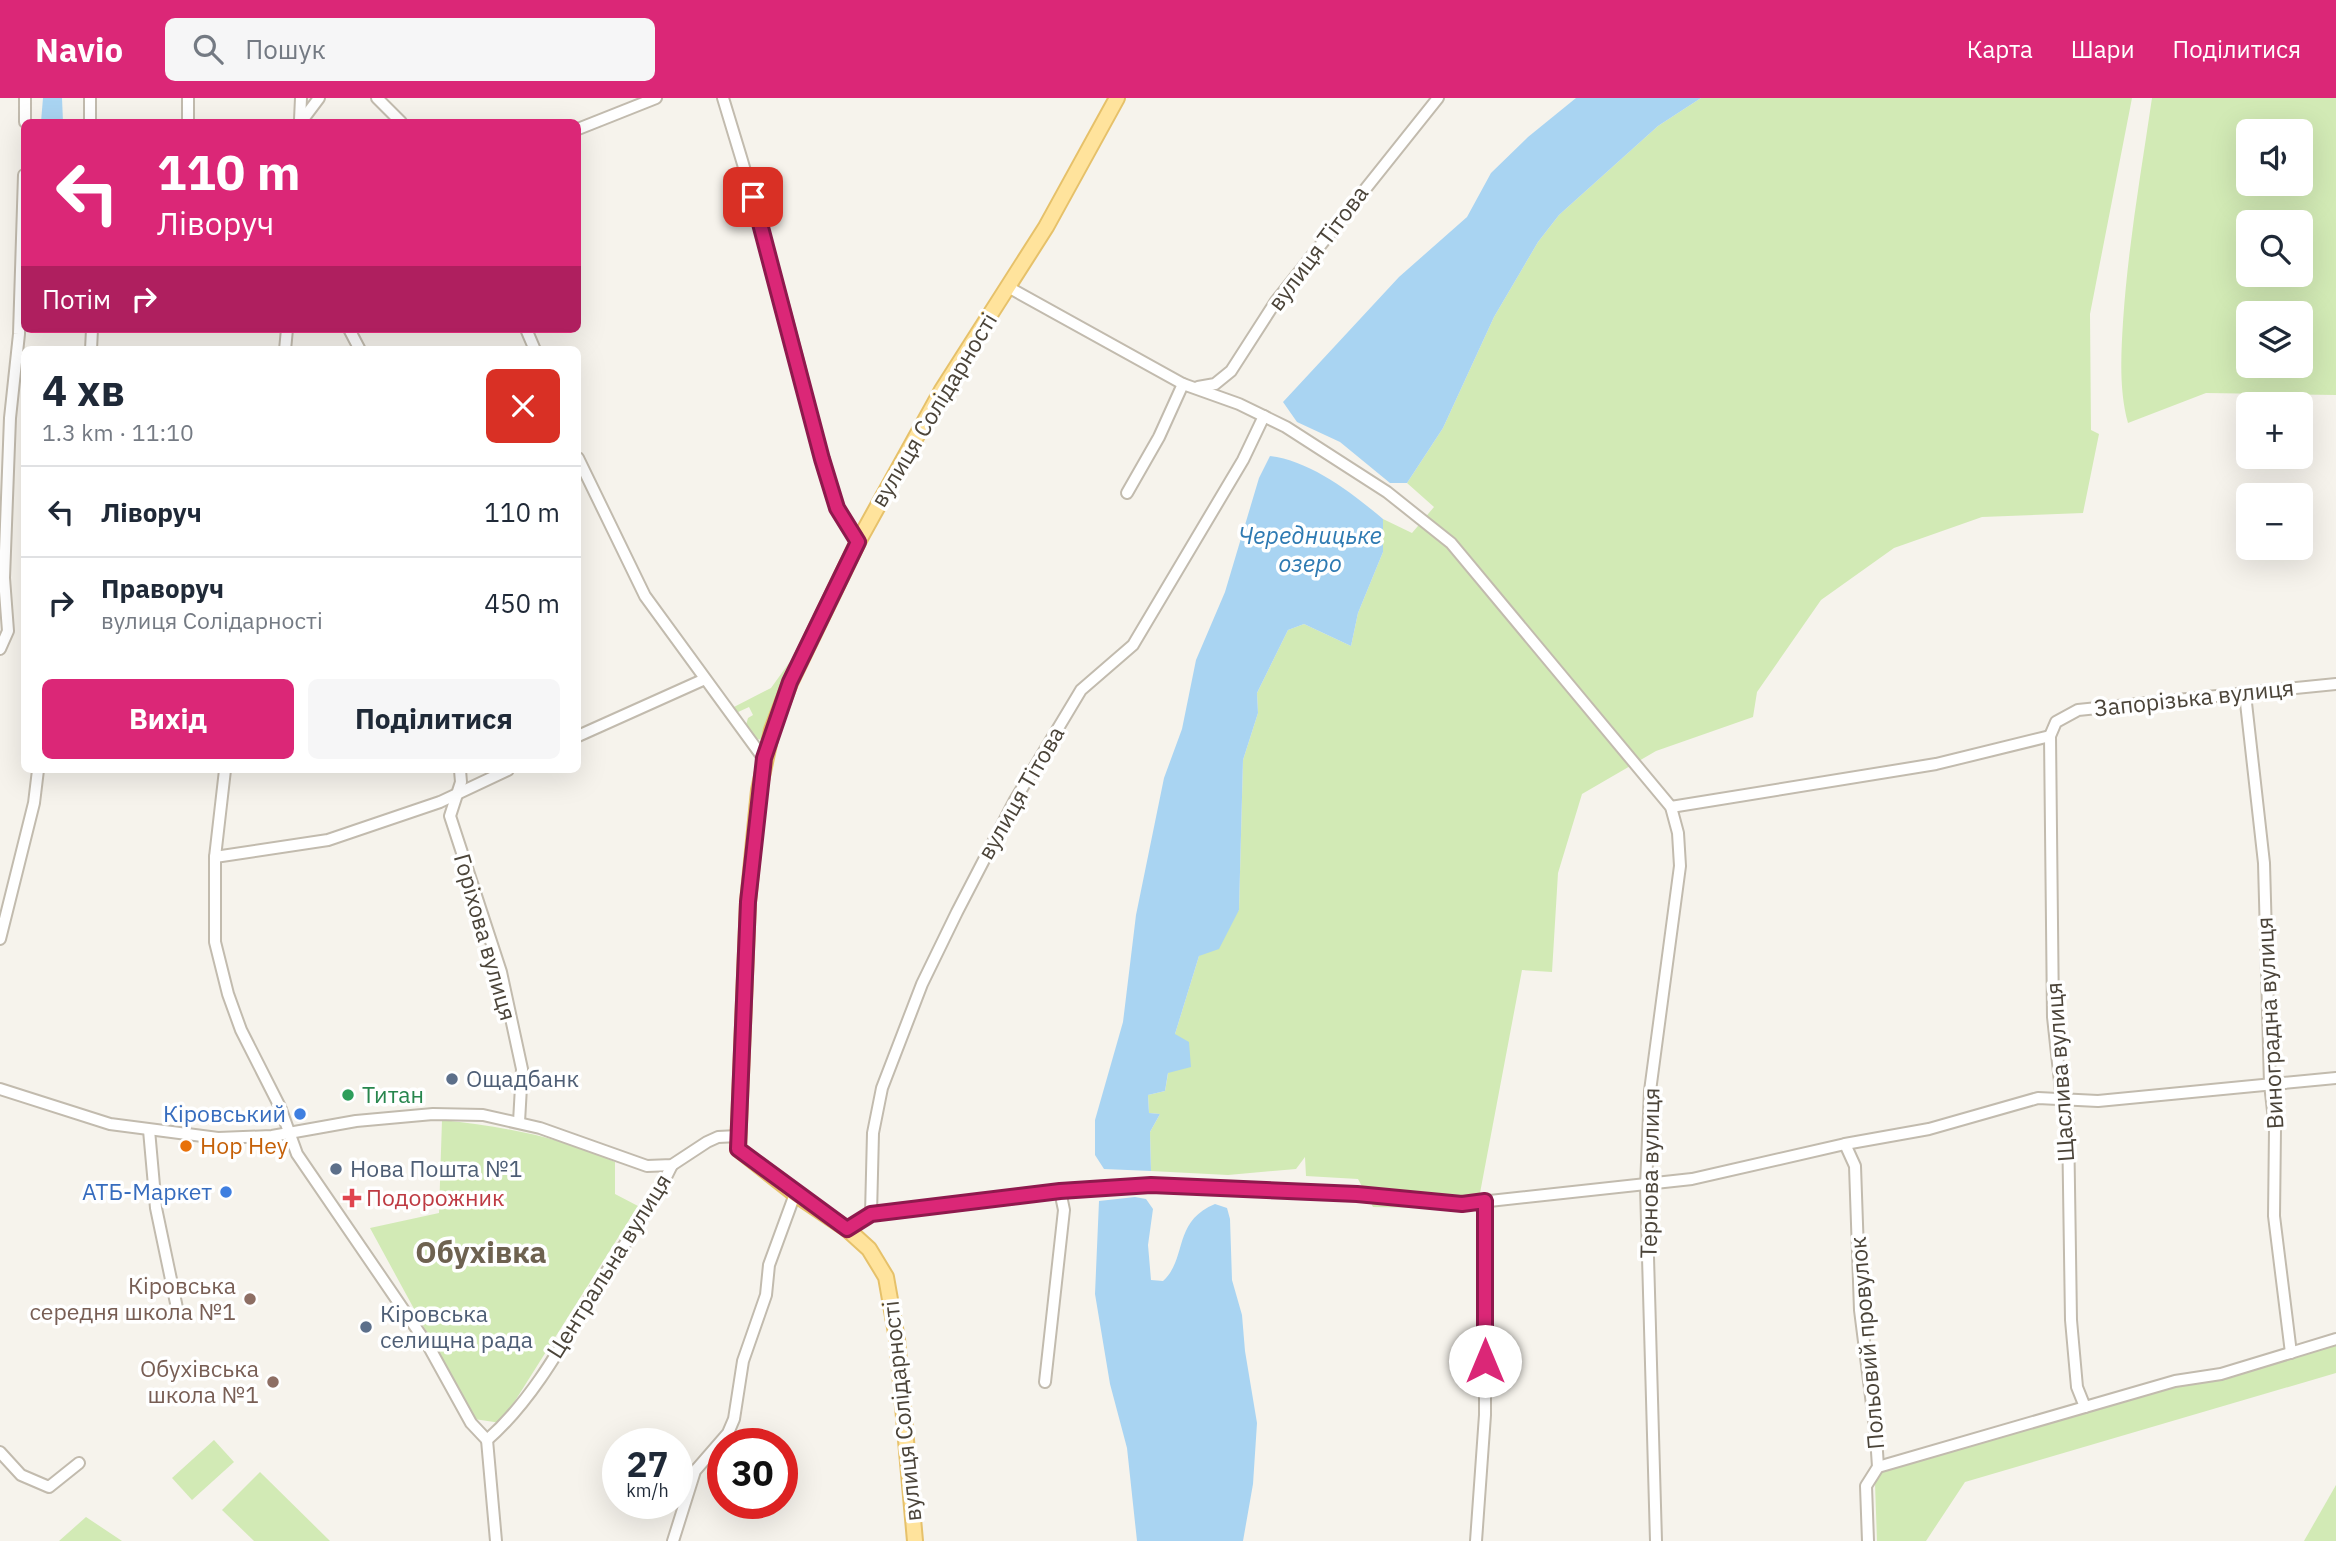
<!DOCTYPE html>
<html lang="uk">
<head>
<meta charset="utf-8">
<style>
	body { margin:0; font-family:"IBM Plex Sans",sans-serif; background:#f6f6f7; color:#1f2937; height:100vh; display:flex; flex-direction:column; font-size:26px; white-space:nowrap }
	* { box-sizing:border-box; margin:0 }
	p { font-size:23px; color:#747a83 }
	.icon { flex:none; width:38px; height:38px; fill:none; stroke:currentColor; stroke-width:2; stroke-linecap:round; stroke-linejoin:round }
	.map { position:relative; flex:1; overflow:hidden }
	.sheet { position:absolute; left:21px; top:248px; width:560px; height:427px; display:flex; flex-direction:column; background:#fff; border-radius:10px; box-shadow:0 7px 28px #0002 }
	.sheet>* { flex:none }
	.guide { position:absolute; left:21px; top:21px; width:560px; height:214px; border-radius:10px; box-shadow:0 7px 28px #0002; background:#db2777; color:#fff; overflow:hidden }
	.controls { position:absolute; left:2236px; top:21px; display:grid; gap:14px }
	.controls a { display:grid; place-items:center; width:77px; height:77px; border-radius:10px; background:#fff; box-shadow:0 7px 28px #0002; font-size:35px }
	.speed { position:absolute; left:602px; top:1330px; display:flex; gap:14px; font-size:35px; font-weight:700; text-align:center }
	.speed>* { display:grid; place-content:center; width:91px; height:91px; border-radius:50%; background:#fff; box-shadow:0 7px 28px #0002; line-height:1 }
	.speed small { font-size:18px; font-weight:400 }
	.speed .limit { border:10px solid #d22; background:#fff; color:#111 }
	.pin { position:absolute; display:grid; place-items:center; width:60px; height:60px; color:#fff; margin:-30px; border-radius:14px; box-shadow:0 4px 10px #0006 }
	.me { position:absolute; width:77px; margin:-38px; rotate:0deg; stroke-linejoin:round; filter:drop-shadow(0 0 5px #0008) }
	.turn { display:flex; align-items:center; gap:24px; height:147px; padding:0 21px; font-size:32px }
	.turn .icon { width:91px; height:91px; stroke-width:2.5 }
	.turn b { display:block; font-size:49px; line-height:60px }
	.then { display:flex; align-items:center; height:66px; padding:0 21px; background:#0003; gap:14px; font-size:26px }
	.round { display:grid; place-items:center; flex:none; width:74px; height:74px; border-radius:10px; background:#f6f6f7 }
	.headline { display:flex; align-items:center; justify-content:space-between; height:119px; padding:0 21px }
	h1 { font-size:42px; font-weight:700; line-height:52px }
	.button { display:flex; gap:14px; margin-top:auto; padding:14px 21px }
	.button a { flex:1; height:80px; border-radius:10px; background:#db2777; color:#fff; font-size:28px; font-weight:700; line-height:80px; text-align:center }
	.button a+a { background:#f6f6f7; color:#1f2937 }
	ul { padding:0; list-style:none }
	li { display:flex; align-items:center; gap:21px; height:91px; padding:0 21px; border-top:2px solid #e0e1e3 }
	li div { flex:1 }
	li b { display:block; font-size:26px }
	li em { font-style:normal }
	header { display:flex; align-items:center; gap:42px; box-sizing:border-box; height:98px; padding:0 35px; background:#db2777; color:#fff }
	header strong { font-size:33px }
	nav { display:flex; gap:38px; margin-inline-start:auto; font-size:24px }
	.search { width:490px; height:63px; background:#f6f6f7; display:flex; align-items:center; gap:18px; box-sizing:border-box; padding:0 24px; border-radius:10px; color:#747a83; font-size:26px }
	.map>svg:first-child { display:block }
</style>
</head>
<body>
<header>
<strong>Navio</strong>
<div class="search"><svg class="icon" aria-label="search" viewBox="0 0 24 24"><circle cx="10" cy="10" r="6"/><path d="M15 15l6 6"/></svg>Пошук</div>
<nav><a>Карта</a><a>Шари</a><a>Поділитися</a></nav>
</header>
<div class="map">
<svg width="2336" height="1443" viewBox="0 0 2336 1443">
	<rect width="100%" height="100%" fill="#f6f3ec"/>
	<g fill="#d2eab5" fill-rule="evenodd">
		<polygon points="1701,0 2132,0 2090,216 2091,332 2099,336 2083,415 1982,419 1894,450 1821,502 1757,594 1753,619 1656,653 1582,696 1558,775 1552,874 1522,872 1477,1111 1373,1109 1358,1081 1306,1078 1305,1059 1296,1071 1228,1077 1151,1073 1150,1034 1160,1016 1149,1015 1148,997 1165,993 1175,936 1199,858 1239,812 1243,662 1258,615 1257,595 1288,532 1304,526 1351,548 1358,515 1383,454 1383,421 1412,435 1434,409 1407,385 1443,330 1494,219 1538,144 1559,117 1658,28"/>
		<path d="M2152,0H2336V297L2206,295L2128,325C2119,293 2121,256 2123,224C2128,148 2141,75 2152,0ZM2301,33V86H2249V33ZM2249,124H2301V177H2249ZM2249,215H2301V268H2249Z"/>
		<polygon points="789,565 792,568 763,642 757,641 746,627 748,620 753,617 749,609 736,615 732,610 771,590"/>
		<path d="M442,1022C505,1029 557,1038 615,1064V1096L638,1108L501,1325L474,1321L370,1130L439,1115Z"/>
		<polygon points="2336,1240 2336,1275 1965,1384 1926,1443 1877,1443 1875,1385 1888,1365 2280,1262"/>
		<polygon points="214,1342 234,1364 192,1402 172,1380"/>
		<polygon points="260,1374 330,1443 254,1443 222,1412"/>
		<polygon points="2336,1387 2336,1443 2304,1443"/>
		<polygon points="86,1419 122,1443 59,1443"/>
	</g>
	<g fill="#a9d4f2">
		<polygon points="43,0 62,0 63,24 41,24"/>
		<polygon points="1576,0 1701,0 1658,28 1559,117 1538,144 1494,219 1443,330 1407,385 1390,385 1340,344 1297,324 1283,304 1399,179 1467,119 1491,75 1528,39"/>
		<path d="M1270,358C1311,363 1352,395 1383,421V454L1358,515L1351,548L1304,526L1288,532L1257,595L1258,615L1243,662L1239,812L1219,851L1199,858L1175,936L1189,944L1191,969L1168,975L1165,993L1148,997L1149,1015L1160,1016L1150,1034L1151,1073L1104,1071L1095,1057V1022L1123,924L1136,817L1164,680L1182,631L1196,562L1225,494L1259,380Z"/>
		<path d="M1135,1099L1146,1101L1153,1111L1148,1147L1151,1182L1163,1183C1188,1160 1172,1124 1215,1106L1227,1110L1230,1121L1232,1182L1242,1217L1245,1253L1257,1325L1253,1386L1243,1443H1137L1127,1350L1110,1286L1095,1196L1099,1103Z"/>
	</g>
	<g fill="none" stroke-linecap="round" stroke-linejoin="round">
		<defs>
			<g id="minor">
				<polyline points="25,0 25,24"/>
				<polyline points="90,0 90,24"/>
				<polyline points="188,0 188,24"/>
				<polyline points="377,0 401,24"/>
				<path d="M723,0C750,87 775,175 798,263C814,323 820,394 858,444"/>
				<polyline points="300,22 301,0"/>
				<polyline points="301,24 319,0"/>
				<polyline points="578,31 656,0"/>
				<polyline points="1008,189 1183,286 1239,306 1286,329 1387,394 1451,445 1671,709 1678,735 1680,768 1650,993 1646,1088 1656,1443"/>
				<polyline points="349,231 360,252"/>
				<polyline points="526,231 535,252"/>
				<polyline points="91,252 92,231"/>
				<polyline points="285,252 287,231"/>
				<polyline points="1198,289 1215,286 1231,273 1276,203 1438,0"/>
				<polyline points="578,360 645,498 764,661"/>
				<polyline points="1127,395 1159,339 1183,286"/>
				<polyline points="0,551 8,533 4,480 10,320 19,236 24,77"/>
				<polyline points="2245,596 2264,765 2270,986 2275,1031 2274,1118 2291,1255"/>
				<polyline points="578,638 705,581"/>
				<polyline points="225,672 215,759 215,844 228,896 241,932 280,1009 297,1056 429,1249 471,1325 487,1342"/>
				<polyline points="460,672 461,684 450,718 501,874 522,971 519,1024"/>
				<polyline points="1671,709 1936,666 2050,638"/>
				<polyline points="215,759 328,742 440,704 508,672"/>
				<polyline points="0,841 34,705 38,672"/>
				<polyline points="0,991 110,1026 218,1040 272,1038 356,1023 433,1016 483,1017 540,1030 647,1068 672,1067 707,1044 718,1039 738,1038"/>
				<polyline points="149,1032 156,1110 177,1210"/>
				<polyline points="1845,1046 1855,1068 1860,1212 1876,1338 1878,1369 1866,1388 1868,1443"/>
				<polyline points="871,1116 873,1035 882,990 922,886 957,814 1015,702 1081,592 1133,547 1243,362 1264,318"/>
				<polyline points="847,1131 871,1116 1060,1093 1151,1087 1357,1096 1462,1106 1692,1081 1845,1046 1929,1031 2038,1000 2098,1003 2336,980"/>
				<polyline points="1045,1284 1064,1112 1060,1093"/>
				<polyline points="2085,1309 2077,1289 2071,1222 2068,1022 2062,1002 2053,919 2050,638 2056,624 2078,612 2336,586"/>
				<path d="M487,1342C533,1302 565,1242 596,1190C622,1149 651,1111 672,1067"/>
				<polyline points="487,1342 496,1443"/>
				<polyline points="0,1354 21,1377 49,1389 79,1365"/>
				<polyline points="1878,1369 2175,1283 2221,1276 2336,1241"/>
				<polyline points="673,1443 695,1373 728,1335 734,1321 743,1263 766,1197 769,1167 795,1096"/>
				<polyline points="1476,1443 1485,1317 1485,1103"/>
			</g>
			<polyline id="major" points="915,1443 897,1241 886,1179 869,1151 847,1131 795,1096 738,1051 748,804 759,692 772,632 790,585 858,444 942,292 1046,129 1117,0"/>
		</defs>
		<use href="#minor" stroke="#c2bbae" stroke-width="14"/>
		<use href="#major" stroke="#e6c16a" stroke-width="18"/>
		<use href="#minor" stroke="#fff" stroke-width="10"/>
		<use href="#major" stroke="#ffe39c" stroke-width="14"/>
	</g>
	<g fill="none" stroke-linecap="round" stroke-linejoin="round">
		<defs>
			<polyline id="route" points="753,99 822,361 837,410 858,444 790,584 764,660 748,804 738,1051 847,1131 871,1116 1060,1093 1151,1087 1357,1096 1462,1106 1485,1103 1485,1263"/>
		</defs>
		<use href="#route" stroke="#8e194d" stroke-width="18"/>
		<use href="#route" stroke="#db2777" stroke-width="12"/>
	</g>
	<g fill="#5c6f8a" stroke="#fff" stroke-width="2.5">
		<circle cx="452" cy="981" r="7"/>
		<circle cx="336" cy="1071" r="7"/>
		<circle cx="366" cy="1229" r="7"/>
	</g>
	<circle fill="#2e9e5b" stroke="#fff" stroke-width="2.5" cx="348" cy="997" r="7"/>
	<g fill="#3f7fe0" stroke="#fff" stroke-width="2.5">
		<circle cx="300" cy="1016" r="7"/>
		<circle cx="226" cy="1094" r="7"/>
	</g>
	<circle fill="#e8710a" stroke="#fff" stroke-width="2.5" cx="186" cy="1048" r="7"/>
	<path fill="#e0444e" stroke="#fff" stroke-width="2.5" d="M348.5 1089.5h7v7h7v7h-7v7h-7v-7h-7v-7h7z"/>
	<g fill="#8d6e63" stroke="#fff" stroke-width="2.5">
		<circle cx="250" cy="1201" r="7"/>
		<circle cx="273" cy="1284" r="7"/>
	</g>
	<g text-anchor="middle" stroke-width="7" stroke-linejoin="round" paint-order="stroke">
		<g font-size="23" fill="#4b4439" stroke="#fff">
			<text transform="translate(1318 150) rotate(-53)" y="8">вулиця Тітова</text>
			<text transform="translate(934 312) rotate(-59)" y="8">вулиця Солідарності</text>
			<text transform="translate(2194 600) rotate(-6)" y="8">Запорізька вулиця</text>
			<text transform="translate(1021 695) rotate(-60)" y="8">вулиця Тітова</text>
			<text transform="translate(485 839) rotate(74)" y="8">Горіхова вулиця</text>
			<text transform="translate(2270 925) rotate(-93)" y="8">Виноградна вулиця</text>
			<text transform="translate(2060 974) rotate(-94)" y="8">Щаслива вулиця</text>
			<text transform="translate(1650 1075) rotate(-89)" y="8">Тернова вулиця</text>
			<text transform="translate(609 1168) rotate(-58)" y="8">Центральна вулиця</text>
			<text transform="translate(1867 1245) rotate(-95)" y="8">Польовий провулок</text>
			<text transform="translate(902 1313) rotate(-96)" y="8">вулиця Солідарності</text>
		</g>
		<g font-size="23" fill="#4e5e75" stroke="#fff" text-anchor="start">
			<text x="466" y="989">Ощадбанк</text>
			<text x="350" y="1079">Нова Пошта №1</text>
			<text x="380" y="1224">Кіровська<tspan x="380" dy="26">селищна рада</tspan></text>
		</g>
		<g font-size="23" fill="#27864d" stroke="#fff" text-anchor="start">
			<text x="362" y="1005">Титан</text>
		</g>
		<g font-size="23" fill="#366cbe" stroke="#fff" text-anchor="end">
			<text x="286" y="1024">Кіровський</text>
			<text x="212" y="1102">АТБ-Маркет</text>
		</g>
		<g font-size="23" fill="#c56008" stroke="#fff" text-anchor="start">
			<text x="200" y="1056">Hop Hey</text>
		</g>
		<g font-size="23" fill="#be3a42" stroke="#fff" text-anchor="start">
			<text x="366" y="1108">Подорожник</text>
		</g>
		<g font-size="23" fill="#785e54" stroke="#fff" text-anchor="end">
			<text x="236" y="1196">Кіровська<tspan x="236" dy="26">середня школа №1</tspan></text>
			<text x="259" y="1279">Обухівська<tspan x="259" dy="26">школа №1</tspan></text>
		</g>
		<g font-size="24" font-style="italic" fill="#2e7ab2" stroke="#fff">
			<text x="1310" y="446">Чередницьке<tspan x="1310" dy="28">озеро</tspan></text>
		</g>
		<g font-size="30" font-weight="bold" fill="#6e6250" stroke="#fff">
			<text x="481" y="1165">Обухівка</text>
		</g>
	</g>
</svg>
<div class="controls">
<a><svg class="icon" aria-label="sound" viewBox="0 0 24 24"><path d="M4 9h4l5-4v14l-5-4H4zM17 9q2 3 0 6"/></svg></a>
<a><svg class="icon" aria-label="search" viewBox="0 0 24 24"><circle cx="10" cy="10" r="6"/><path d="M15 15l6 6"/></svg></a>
<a><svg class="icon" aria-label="layers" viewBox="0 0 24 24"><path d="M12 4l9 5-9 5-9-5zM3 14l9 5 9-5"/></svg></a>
<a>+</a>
<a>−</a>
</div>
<div class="speed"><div>27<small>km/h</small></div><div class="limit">30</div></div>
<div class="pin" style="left:753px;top:99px;background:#d93025"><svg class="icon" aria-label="arrive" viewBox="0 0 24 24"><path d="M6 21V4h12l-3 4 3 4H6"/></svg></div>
<svg class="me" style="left:1485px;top:1263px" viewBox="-20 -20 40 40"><circle r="19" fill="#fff"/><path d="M0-13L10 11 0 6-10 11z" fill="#db2777"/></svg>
<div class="guide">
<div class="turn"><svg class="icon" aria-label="left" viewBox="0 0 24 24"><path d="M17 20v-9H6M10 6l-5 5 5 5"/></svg><div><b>110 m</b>Ліворуч</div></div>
<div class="then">Потім<svg class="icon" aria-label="right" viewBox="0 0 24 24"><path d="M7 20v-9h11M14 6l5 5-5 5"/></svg></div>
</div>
<section class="sheet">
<div class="headline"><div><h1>4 хв</h1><p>1.3 km · 11:10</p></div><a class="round" style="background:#d93025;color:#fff"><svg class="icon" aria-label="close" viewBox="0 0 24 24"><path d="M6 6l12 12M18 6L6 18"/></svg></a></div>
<ul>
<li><svg class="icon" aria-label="left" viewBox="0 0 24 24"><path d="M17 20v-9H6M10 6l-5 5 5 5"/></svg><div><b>Ліворуч</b></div><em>110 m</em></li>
<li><svg class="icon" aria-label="right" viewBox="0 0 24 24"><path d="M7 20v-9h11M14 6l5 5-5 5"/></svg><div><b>Праворуч</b><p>вулиця Солідарності</p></div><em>450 m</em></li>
</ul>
<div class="button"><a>Вихід</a><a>Поділитися</a></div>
</section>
</div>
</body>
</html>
